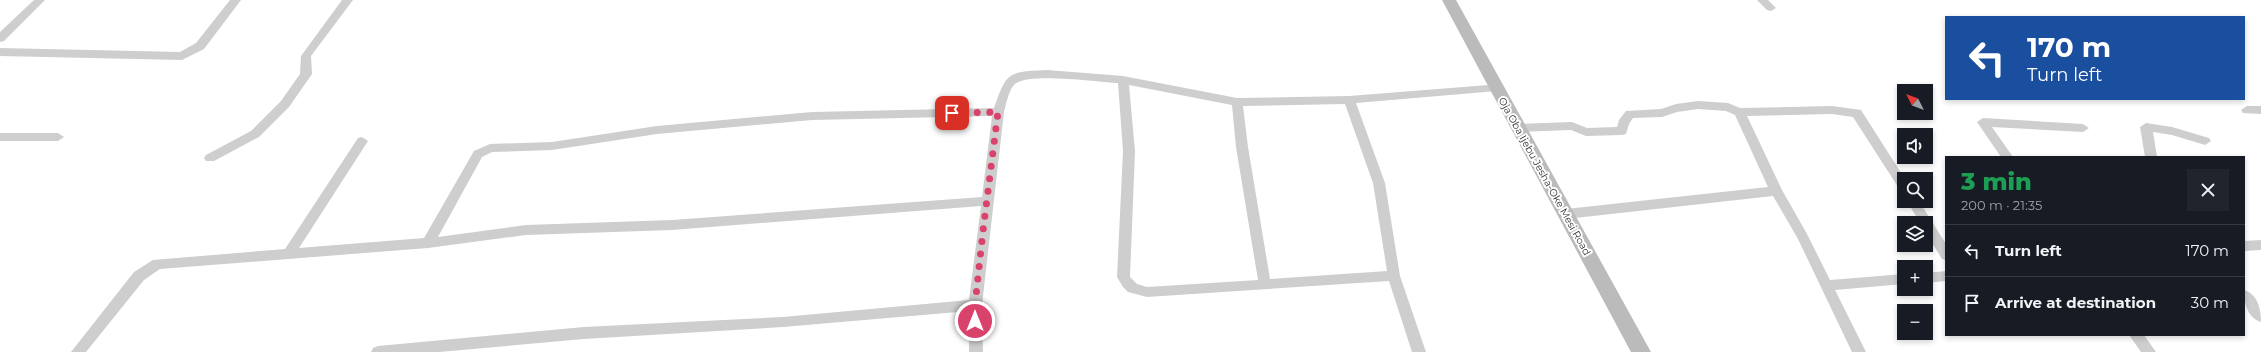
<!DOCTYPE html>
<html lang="en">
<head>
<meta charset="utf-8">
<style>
	body { margin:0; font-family:Montserrat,sans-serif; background:#20242c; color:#f1f3f6; height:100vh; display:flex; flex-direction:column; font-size:15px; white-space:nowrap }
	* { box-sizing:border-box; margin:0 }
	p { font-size:13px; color:#9ea1a6 }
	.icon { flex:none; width:22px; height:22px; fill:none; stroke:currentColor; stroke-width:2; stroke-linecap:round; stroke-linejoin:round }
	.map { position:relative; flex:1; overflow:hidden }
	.side { position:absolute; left:1945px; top:156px; width:300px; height:180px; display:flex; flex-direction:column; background:#171b24; border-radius:0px; box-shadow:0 2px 6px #0003 }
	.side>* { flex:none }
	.hud { position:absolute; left:1945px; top:16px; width:300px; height:84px; border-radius:0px; box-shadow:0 2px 6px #0003; background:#1a4fa0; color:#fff; overflow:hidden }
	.needle { width:26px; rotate:312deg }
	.controls { position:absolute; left:1897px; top:84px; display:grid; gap:8px }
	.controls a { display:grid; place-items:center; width:36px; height:36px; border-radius:0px; background:#171b24; box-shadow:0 2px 6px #0003; font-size:20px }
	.pin { position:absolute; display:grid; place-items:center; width:34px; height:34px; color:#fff; margin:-17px; border-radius:8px; box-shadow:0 2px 6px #0006 }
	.me { position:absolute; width:44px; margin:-22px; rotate:0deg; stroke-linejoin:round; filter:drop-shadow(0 0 3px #0008) }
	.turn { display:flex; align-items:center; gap:14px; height:84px; padding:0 16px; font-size:18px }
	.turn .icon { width:52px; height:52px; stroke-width:2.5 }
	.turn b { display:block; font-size:28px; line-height:34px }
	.round { display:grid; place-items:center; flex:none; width:42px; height:42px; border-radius:0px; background:#20242c }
	.overview { display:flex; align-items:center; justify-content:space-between; height:68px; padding:0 16px }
	h1 { font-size:24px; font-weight:800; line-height:30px; color:#1e9e55 }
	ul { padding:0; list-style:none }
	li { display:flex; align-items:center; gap:12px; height:52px; padding:0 16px; border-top:1px solid #363941 }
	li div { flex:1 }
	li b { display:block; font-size:15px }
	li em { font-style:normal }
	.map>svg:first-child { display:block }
</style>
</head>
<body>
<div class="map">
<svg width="2261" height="352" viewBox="0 0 2261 352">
	<rect width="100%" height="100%" fill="#fff"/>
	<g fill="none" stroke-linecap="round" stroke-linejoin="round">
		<g fill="#cecece" fill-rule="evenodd">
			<polygon points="34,0 45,0 4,41 0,42 0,32"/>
			<polygon points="230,0 241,0 204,49 182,60 0,56 0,48 180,52 196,43"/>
			<polygon points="342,0 353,0 311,56 312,74 289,107 259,137 214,161 206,161 204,158 206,155 251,131 281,101 300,74 301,56"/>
			<polygon points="1757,0 1768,0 1776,8 1771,11 1767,10"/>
			<path d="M1047,70L1123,76L1237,98L1349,96L1501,84L1503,87L1501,90L1497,91L1356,103L1385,183L1400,276L1426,352H1412L1389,281L1147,297L1128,292L1123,287L1117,277L1123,151L1118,83C1099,82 1027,72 1015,84C1009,89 1006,104 1004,112L982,305L983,352H969V311L783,327L584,339L439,352H371L373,348L378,346L584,327L783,317L969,300L981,206L672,230L526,235L428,248L160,269L144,280L86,352H71L134,272L153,260L285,249L358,138L362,137L368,141L299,248L424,238L474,151L490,144L552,142L657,126L812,112L994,108C1007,71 1008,72 1047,70ZM1129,85L1232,105L1236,147L1258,280L1147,287L1137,284L1130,277L1135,151ZM1345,104L1373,183L1387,271L1270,279L1248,147L1243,106ZM992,116L982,197L672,220L526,225L438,237L482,157L492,152L552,150L657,134L812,120Z"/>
			<polygon points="1698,101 1728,103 1740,108 1832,106 1861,110 1905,179 1904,192 1900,190 1853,117 1832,114 1747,116 1782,190 1807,234 1830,280 1904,274 1904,284 1835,290 1866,352 1852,352 1798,239 1773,196 1566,219 1562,217 1560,214 1562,211 1566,209 1768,187 1735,115 1726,111 1698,109 1677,112 1662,117 1633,118 1629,124 1626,134 1622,135 1586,136 1571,130 1519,132 1513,128 1519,124 1572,122 1587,128 1617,127 1619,120 1626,111 1661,109 1676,104"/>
			<polygon points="2247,106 2261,106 2261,114 2243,113 2241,110"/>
			<polygon points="1983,118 2083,124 2089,128 2083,132 1992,127 2013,157 2001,157 1977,122"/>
			<polygon points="2146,123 2172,127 2209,138 2211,141 2205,145 2172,135 2153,132 2157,157 2145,157 2140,127"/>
			<polygon points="0,133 58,133 64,137 58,141 0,141"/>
			<polygon points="1907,201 1919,201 1946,244 1946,260 1942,259 1926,233 1926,223 1920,223"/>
			<polygon points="2261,240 2261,250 2244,251 2244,241"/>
			<polygon points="1946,271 1946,281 1926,283 1926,273"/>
			<path d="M2244,290C2258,294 2261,310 2261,322C2247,318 2244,302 2244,290Z"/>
			<polygon points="2129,335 2144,335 2156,352 2141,352"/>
		</g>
		<polygon fill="#bbb" fill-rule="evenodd" points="1442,0 1456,0 1651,352 1631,352"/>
	</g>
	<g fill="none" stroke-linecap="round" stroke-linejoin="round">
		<polyline stroke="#d9426b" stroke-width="7" stroke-dasharray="0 12.6" points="952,113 998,112 983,231 975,305 975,321"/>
	</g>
	<g text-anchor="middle" stroke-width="4" stroke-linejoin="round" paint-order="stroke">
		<g font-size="10" fill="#313131" stroke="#fff">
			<text transform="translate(1545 176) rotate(61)" y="4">Oja Oba Ijebu Jesha-Oke Mesi Road</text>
		</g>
	</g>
</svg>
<div class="controls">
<a><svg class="needle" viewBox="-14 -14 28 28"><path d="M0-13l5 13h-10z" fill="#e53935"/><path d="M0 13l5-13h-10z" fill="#9ea1a6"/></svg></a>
<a><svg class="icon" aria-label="sound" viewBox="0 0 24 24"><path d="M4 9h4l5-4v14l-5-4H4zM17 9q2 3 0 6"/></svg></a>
<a><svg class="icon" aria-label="search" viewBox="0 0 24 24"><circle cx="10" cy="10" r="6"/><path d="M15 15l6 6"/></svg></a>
<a><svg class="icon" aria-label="layers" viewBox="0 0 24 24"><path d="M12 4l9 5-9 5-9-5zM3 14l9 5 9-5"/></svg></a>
<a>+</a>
<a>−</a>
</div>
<div class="pin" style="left:952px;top:113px;background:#d93025"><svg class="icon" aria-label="arrive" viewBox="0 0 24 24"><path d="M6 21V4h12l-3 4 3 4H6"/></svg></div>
<svg class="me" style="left:975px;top:321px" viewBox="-20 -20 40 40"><circle r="17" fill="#d9426b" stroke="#fff" stroke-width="3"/><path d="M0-11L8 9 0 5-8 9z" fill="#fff"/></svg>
<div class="hud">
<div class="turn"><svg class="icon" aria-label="left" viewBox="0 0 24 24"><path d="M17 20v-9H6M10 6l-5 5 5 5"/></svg><div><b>170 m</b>Turn left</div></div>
</div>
<section class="side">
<div class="overview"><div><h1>3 min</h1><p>200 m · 21:35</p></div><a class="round"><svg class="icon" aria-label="close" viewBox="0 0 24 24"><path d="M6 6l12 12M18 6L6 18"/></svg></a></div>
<ul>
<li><svg class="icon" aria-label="left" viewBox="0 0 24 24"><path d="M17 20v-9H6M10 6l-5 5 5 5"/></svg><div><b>Turn left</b></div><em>170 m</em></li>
<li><svg class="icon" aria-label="arrive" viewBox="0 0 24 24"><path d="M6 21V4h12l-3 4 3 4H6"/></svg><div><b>Arrive at destination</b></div><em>30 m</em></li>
</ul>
</section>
</div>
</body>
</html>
